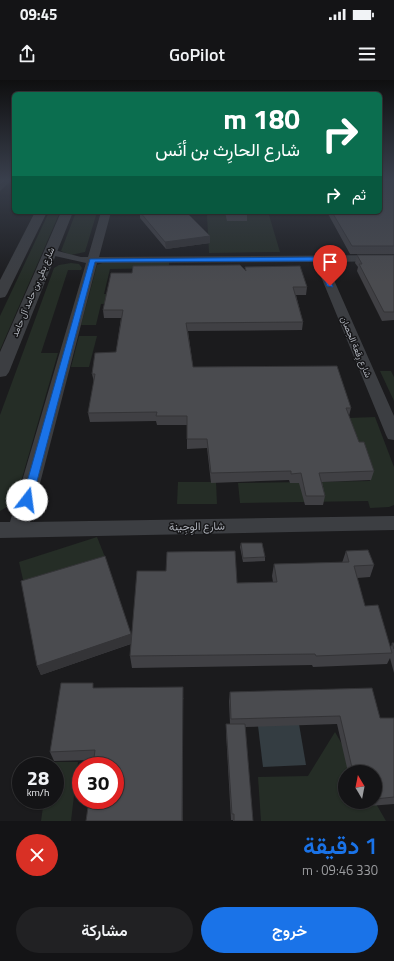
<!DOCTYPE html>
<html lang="ar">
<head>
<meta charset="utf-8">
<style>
	body { margin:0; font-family:"Titillium Web",Vazirmatn,sans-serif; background:#212123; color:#f1f3f6; direction:rtl; height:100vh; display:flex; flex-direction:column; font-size:15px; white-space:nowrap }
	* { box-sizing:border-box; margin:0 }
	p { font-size:13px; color:#9d9ea1 }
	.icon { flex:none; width:22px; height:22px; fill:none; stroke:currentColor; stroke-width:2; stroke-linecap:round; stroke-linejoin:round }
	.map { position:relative; height:741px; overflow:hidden; direction:ltr }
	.sheet { display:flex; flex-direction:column; background:#141416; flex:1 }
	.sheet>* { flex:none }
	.guide { position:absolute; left:12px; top:12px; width:370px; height:122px; border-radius:6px; box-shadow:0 1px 3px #0004,0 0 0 1px #333335; direction:rtl; background:#0b6e4f; color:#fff; overflow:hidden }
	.needle { width:26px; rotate:350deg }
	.buttons { position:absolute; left:338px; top:685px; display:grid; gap:8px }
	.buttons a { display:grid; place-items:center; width:44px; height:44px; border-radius:50%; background:#141416; box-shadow:0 1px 3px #0004,0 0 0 1px #333335; font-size:20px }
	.speed { position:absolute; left:12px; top:677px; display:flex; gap:8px; font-size:20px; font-weight:700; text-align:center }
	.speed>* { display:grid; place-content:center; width:52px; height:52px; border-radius:50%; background:#141416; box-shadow:0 1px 3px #0004,0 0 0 1px #333335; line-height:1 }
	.speed small { font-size:10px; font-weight:400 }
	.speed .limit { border:6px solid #d22; background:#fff; color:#111 }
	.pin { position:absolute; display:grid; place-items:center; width:34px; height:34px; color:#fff; margin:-41px -17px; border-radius:50% 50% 50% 0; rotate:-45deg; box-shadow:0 0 4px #0007 }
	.pin .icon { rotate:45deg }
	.me { position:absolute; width:44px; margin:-22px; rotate:15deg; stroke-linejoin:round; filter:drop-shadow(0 0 3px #0008) }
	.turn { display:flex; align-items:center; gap:14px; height:84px; padding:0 16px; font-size:18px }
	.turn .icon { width:52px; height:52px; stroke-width:2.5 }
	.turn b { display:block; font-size:28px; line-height:34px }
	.then { display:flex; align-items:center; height:38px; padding:0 16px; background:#0003; gap:8px; font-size:15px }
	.round { display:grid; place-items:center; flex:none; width:42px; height:42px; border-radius:21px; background:#212123 }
	.head { display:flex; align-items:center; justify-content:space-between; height:68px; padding:0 16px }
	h1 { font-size:24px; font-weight:600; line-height:30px; color:#1a73e8 }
	.action { display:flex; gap:8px; margin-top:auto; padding:8px 16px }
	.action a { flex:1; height:46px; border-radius:24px; background:#1a73e8; color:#fff; font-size:16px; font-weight:600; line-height:46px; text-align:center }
	.action a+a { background:#212123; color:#f1f3f6 }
	.status { display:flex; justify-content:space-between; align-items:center; height:28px; padding:0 20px; background:#141416; direction:ltr }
	.status svg { height:11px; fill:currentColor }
	header { display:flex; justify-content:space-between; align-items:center; height:52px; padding:0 16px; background:#141416; font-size:18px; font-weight:600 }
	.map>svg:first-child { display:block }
</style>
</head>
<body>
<div class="status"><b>09:45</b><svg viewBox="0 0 49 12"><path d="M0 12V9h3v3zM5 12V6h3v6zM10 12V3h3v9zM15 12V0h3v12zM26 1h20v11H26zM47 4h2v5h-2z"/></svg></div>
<header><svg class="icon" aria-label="menu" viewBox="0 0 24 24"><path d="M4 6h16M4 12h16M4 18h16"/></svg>GoPilot<svg class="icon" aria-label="share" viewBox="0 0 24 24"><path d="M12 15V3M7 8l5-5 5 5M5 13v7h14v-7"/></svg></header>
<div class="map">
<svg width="394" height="741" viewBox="0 0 394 741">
	<rect width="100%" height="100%" fill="#1b1b1d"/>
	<g fill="#252d26">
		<polygon points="49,132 60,132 0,270 0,236"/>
		<polygon points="76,132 97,132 85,172 71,175 61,171"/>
		<polygon points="207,135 269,135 280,172 209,173"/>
		<polygon points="105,182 169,182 169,188 110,189 104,214 137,214 136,223 101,224 96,245 81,245 97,185"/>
		<polygon points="71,183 79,184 82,188 81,190 68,190 41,273 58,273 16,419 12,424 0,431 0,335 54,188 59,185"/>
		<polygon points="79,256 97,256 89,287 71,287"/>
		<polygon points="380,291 391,291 394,297 394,321"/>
		<polygon points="375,337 394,387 394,425 389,427 370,428 368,421 240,423 238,403 370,401 349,338"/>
		<polygon points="178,402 216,402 217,424 177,424"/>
		<polygon points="97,457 105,477 24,504 19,482"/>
		<polygon points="335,652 358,692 345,692 345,722 375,722 386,741 261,741 258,697 308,696"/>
		<polygon points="49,682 78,682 71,741 41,741 44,720 55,720 55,686 49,686"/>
	</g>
	<polygon fill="#343d42" points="299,644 306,685 263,687 258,646"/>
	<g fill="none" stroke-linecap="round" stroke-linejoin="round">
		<polygon fill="#3c3e42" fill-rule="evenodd" points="101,132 111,132 99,177 394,175 394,181 326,182 394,336 394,360 388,359 386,355 315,182 97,183 30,442 394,436 394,450 0,458 0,442 10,442 86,183 46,174 45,172 50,169 81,177 88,177"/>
		<g fill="#3c3e42" fill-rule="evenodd">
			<polygon points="35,132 47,132 7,214 5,217 0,218 0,200"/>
			<polygon points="61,132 73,132 9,292 6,296 0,297 0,272"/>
		</g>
	</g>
	<g fill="#404044">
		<polygon points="394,98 394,174 350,174 327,132 380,132"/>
		<polygon points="140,132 164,132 164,134 210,163 166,169 140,138"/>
		<polygon points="225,132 247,132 247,141 227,141"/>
		<polygon points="357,175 394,175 394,240 382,241 357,191 358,187 355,183"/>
		<polygon points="245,187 307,207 306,215 296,215 303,242 302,250 188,251 193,287 351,328 349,336 359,362 374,391 371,400 322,402 325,416 323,425 305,425 299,403 290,403 289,400 211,403 207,368 187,369 187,345 157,345 156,341 90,342 88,333 94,302 92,294 116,272 121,238 104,238 103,230 245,190"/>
		<polygon points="241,463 265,477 265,481 243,482 240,467"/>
		<polygon points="346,471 374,485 370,497 357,498 365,526 391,567 392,563 394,563 394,593 390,578 387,584 313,587 312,585 132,588 130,576 131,564 41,595 37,586 131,554 132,556 237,503 273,502 272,496 274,484 342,483"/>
		<polygon points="95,608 184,618 93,680 54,681 50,672"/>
		<polygon points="230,612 380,638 394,638 394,724 356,727 354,722 375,722 375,692 348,692 337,644 245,647 253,741 233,741 233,740 231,740 226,652 226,644 230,644 229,621"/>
	</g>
	<g fill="#343437">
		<polygon points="8,98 14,98 0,111 0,105"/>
		<polygon points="210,156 210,163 166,169 165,162"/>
		<polygon points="131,554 133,563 41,595 37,586"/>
		<polygon points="183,607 183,741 182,741"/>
	</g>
	<g fill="#4a4b4f" stroke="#343437">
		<polygon points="0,98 8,98 0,105"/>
		<polygon points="380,98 394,98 394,166 352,166 332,132 380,132"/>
		<polygon points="140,132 164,132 164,134 175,132 186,132 210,156 165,162"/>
		<polygon points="227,132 247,132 248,134 228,134"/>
		<polygon points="357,175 394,175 394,232 384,232 359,184 362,184"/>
		<polygon points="240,185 246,191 245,187 300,186 307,207 293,207 303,242 186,243 193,287 337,286 351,328 346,328 359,362 364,362 374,391 319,393 325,416 306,416 301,393 291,394 291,391 211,393 207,359 187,359 187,336 156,336 157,332 88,333 95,294 92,294 95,273 116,272 123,230 103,230 111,193 132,193 133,186"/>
		<polygon points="241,463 262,463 265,477 243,478"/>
		<polygon points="368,470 374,485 354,486 365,526 378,525 392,573 316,576 315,574 130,576 137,491 166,491 167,472 235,471 237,503 277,502 274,484 349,482 346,471"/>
		<polygon points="105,476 131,554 37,586 21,501"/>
		<polygon points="392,563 394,563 394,569"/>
		<polygon points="61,603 93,603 93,608 183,607 182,741 86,741 89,720 115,720 115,686 93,686 95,670 50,672"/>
		<polygon points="372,608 380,638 394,638 394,717 375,719 375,692 353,692 340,636 231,639 230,612"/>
		<polygon points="226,644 245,644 253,741 234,741 234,734 232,734"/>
	</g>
	<linearGradient id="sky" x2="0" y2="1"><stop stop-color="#0f0f10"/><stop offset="0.49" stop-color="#393f4c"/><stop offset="1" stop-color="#393f4c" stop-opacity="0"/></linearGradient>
	<rect width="394" height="202" fill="url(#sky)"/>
	<polygon fill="#1a73e8" stroke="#114b97" points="319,177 322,179 333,207 327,206 317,181 95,182 32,420 30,422 23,422 22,420 90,179"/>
	<g text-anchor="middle" stroke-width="3" stroke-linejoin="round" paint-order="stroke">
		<g font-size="9" fill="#afb3bb" stroke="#161618">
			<text transform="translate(33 212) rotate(-67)" y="3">شارع بطي بن حامد آل حامد</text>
			<text transform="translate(356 267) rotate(67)" y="3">شارع رِقعة الحِصان</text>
		</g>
		<g font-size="11" fill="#afb3bb" stroke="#161618">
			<text transform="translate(197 446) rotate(-1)" y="4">شارع الوِجِينة</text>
		</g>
	</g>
</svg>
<div class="buttons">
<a><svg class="needle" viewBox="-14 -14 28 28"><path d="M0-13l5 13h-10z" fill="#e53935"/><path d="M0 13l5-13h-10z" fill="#9d9ea1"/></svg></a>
</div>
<div class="speed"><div>28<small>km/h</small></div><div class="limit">30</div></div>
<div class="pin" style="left:330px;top:206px;background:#d93025"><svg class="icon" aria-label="arrive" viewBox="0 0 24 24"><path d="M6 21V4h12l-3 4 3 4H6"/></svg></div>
<svg class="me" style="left:27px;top:420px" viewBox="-20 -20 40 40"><circle r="19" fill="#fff"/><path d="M0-13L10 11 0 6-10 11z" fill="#1a73e8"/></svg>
<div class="guide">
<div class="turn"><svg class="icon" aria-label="right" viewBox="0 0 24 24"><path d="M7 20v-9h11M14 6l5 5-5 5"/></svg><div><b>180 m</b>شارع الحارِث بن أنَس</div></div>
<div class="then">ثم<svg class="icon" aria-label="right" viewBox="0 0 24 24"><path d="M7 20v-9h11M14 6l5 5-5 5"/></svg></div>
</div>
</div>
<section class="sheet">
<div class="head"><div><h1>1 دقيقة</h1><p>330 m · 09:46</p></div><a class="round" style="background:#d93025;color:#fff"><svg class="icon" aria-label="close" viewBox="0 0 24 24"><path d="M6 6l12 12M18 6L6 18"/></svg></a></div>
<div class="action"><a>خروج</a><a>مشاركة</a></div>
</section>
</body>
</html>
